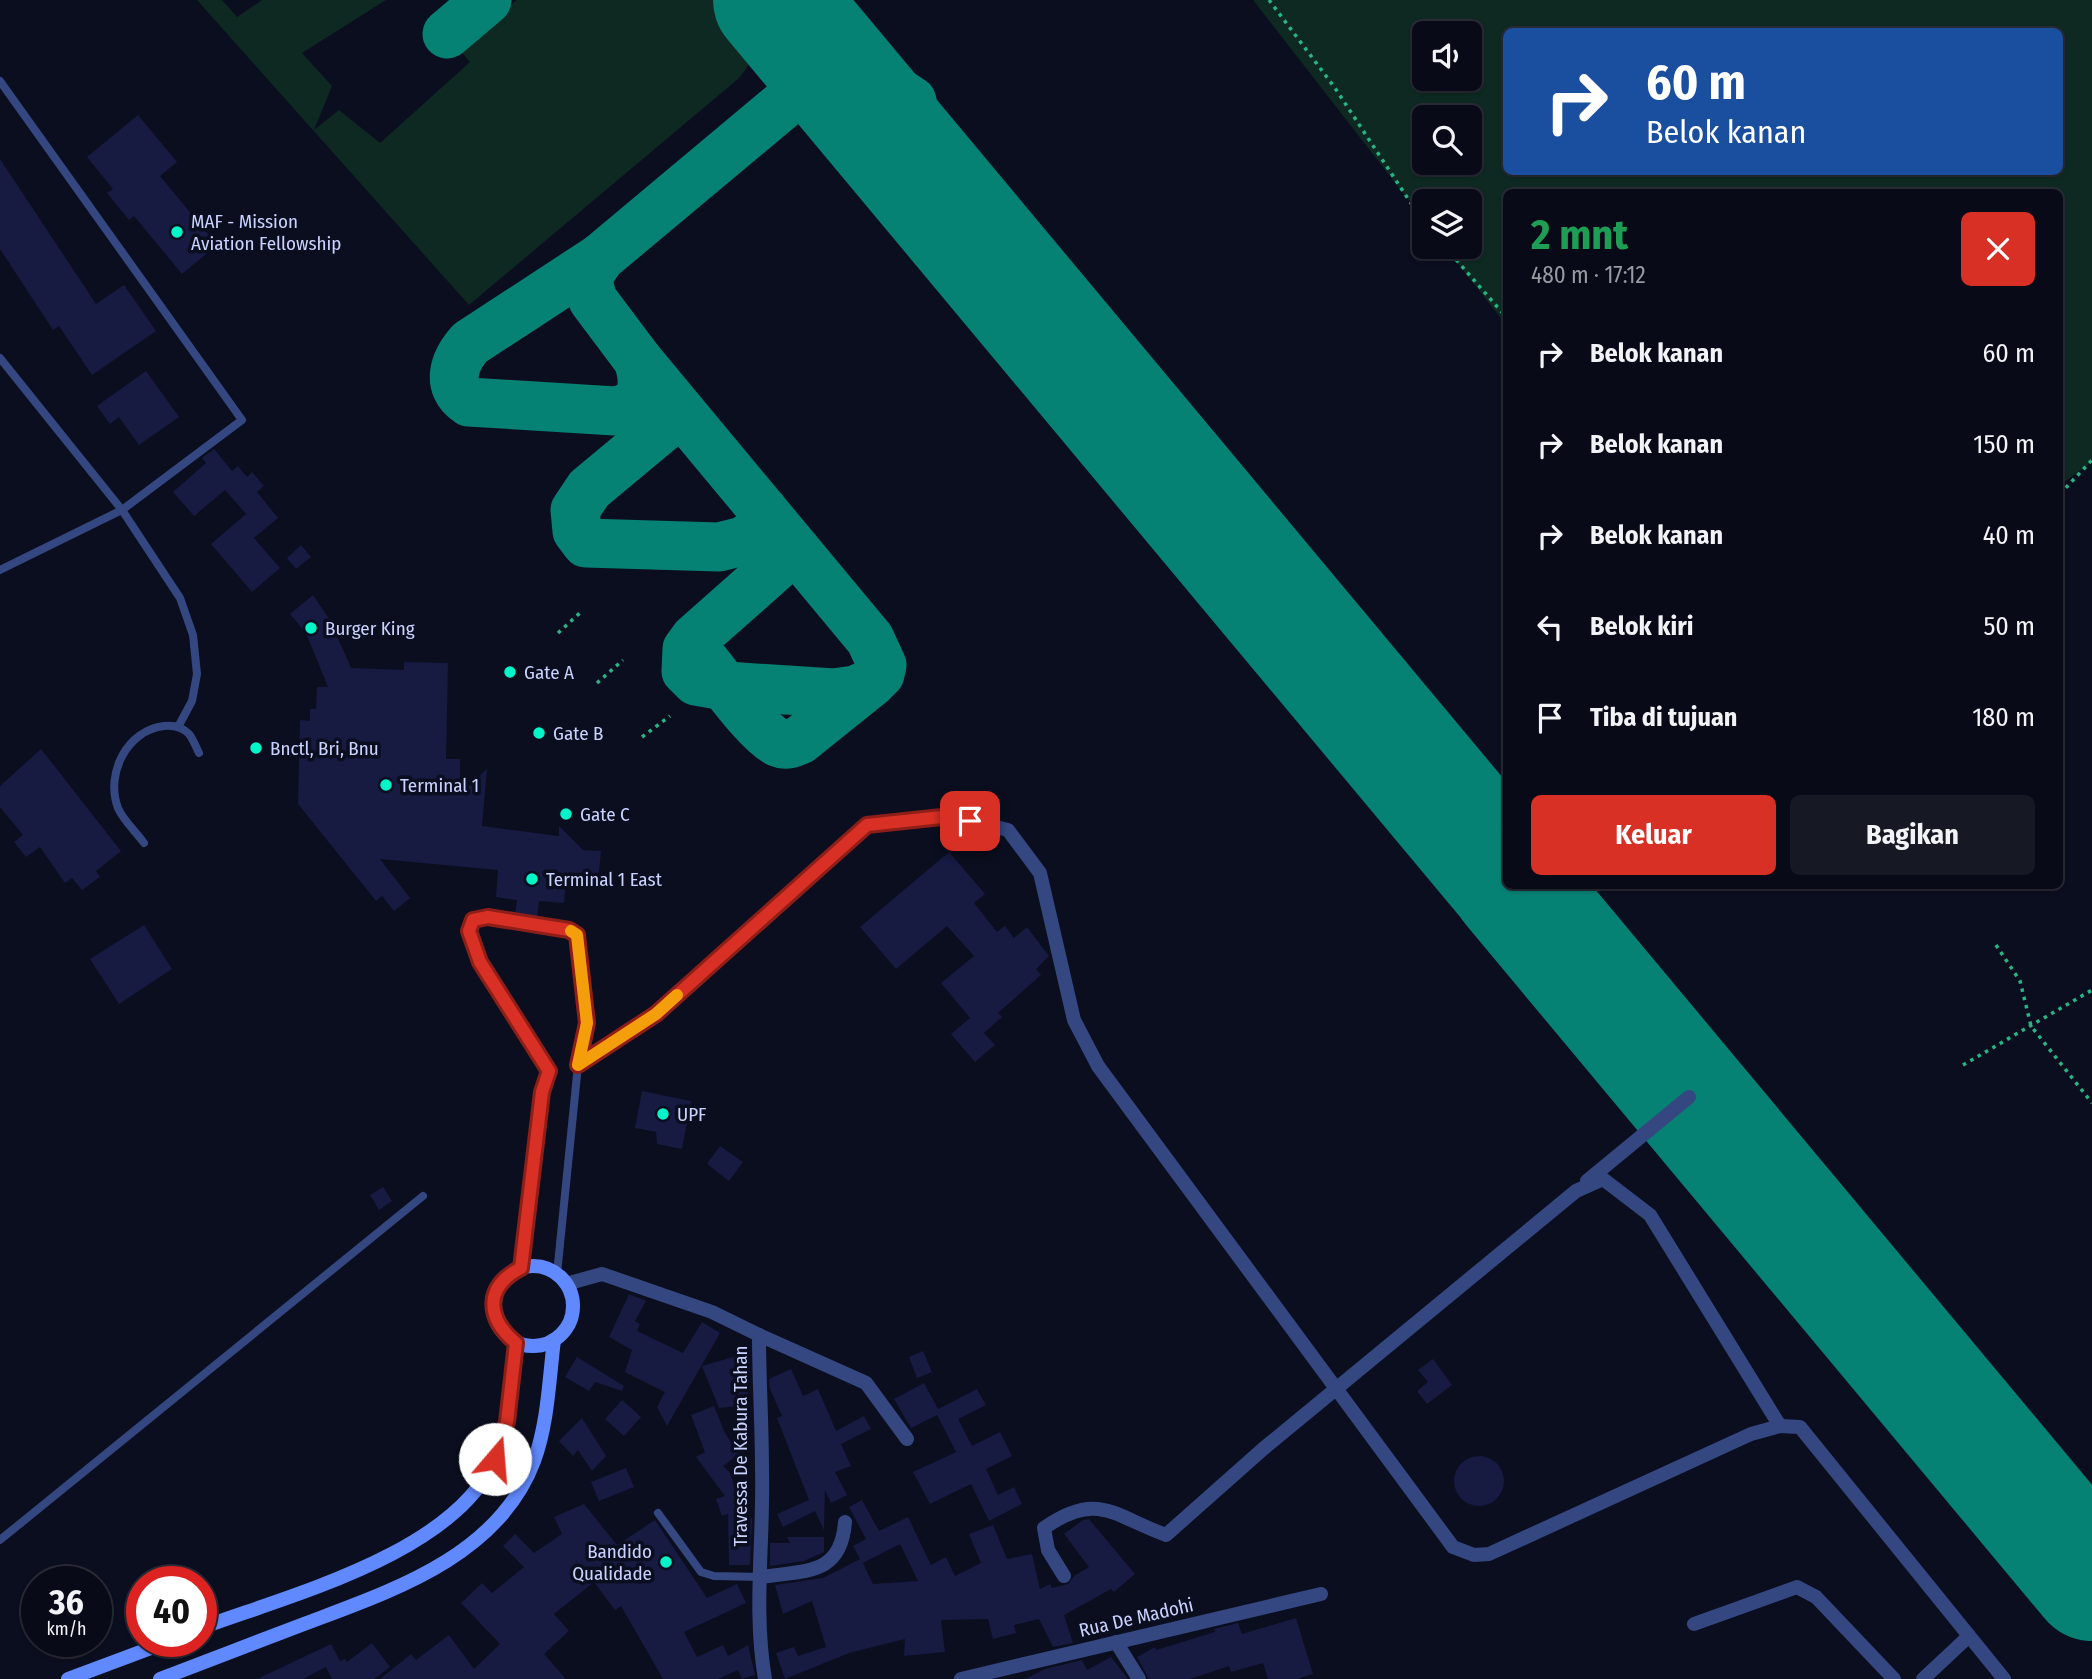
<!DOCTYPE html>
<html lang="id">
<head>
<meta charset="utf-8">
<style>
	body { margin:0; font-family:"Fira Sans Condensed",sans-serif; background:#161824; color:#f1f3f6; height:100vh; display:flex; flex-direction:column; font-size:26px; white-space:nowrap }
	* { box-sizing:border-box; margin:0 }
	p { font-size:23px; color:#989aa1 }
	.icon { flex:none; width:38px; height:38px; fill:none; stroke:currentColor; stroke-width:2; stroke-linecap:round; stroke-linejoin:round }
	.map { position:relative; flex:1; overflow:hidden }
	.details { position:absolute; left:1503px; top:189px; width:560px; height:700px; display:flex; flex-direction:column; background:#080a17; border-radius:10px; box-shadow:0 2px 5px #0004,0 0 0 2px #292b36 }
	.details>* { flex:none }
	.banner { position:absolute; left:1503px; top:28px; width:560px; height:147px; border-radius:10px; box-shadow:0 2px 5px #0004,0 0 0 2px #292b36; background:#1a4fa0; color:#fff; overflow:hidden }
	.tools { position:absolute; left:1412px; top:21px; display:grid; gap:14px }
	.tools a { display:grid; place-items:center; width:70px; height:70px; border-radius:10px; background:#080a17; box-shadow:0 2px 5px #0004,0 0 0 2px #292b36; font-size:35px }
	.speed { position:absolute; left:21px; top:1566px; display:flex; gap:14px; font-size:35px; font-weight:700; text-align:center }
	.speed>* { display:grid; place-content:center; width:91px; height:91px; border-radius:50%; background:#080a17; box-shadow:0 2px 5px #0004,0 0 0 2px #292b36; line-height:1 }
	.speed small { font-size:18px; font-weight:400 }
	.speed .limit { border:10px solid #d22; background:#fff; color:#111 }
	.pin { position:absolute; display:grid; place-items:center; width:60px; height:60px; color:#fff; margin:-30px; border-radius:14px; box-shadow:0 4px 10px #0006 }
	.me { position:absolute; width:77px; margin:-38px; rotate:18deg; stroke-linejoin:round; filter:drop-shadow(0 0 5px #0008) }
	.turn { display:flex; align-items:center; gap:24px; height:147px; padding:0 28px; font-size:32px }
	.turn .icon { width:91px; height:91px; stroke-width:2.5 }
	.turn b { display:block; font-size:49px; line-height:60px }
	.round { display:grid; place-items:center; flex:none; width:74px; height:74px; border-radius:10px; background:#161824 }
	.headline { display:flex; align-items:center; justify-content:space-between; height:119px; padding:0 28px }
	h1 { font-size:42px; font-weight:700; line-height:52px; color:#1e9e55 }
	.primary-button { display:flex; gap:14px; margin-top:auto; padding:14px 28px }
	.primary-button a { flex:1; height:80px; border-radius:10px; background:#d93025; color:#fff; font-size:28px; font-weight:700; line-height:80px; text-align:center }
	.primary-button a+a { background:#161824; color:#f1f3f6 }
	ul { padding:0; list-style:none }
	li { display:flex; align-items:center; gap:21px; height:91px; padding:0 28px }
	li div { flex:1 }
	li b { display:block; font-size:26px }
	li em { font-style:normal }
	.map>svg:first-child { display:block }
</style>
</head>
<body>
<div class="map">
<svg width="2092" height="1679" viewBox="0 0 2092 1679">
	<rect width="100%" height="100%" fill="#0b0e1f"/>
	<g fill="#0e2921" fill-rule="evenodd">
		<path d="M197,0H222L237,17L262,0H386L302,53L332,86L314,130L339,110L380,143L470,62L458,48L517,0H763C773,27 755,59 738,79L469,305Z"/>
		<path d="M1253,0H2092V462L2060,485V192H1507V326L1445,247H1470V201H1424V220ZM1507,32H2060V172H1507ZM1424,33H1470V79H1424ZM1424,117H1470V163H1424Z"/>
	</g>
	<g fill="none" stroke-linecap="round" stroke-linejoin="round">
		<g stroke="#068274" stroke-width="49">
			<polyline points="447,34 487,0"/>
			<path d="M808,84C823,55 829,31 819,0"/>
			<path d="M600,258L587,278L593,300L638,360L870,639L882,665L880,674L871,683L800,740C793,743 786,746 779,743C758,734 720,679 704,660"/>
			<path d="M638,360C646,385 644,406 615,411L469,402C445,386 454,361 470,343L600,258L808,84L856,75L886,84L912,101"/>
			<polyline points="666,394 668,417 661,429 589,489 575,510 577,531 586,543 719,547 743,541 761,530 763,510"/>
			<polyline points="783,535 787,553 782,561 695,638 687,649 686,671 696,681 725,686 834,693 855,690 869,684"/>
		</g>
		<g stroke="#068274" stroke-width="122">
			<polyline points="774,0 1507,878"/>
			<polyline points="1513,886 2092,1580"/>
		</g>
	</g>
	<g fill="#171a41" fill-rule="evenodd">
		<polygon points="138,115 177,162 160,176 217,245 182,274 134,216 129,220 107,193 113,189 87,157"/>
		<polygon points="0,159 96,304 124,285 156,331 92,375 59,326 53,330 0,249"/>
		<polygon points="146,371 179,417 139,445 119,417 110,424 97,406"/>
		<polygon points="214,449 232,471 238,466 247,477 252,472 264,486 257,492 278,518 254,538 280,568 252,592 211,544 246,514 225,490 194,516 173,492 206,463 202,458"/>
		<polygon points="301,545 311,557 296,569 287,558"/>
		<polygon points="313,595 330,620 351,668 404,670 404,662 448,663 446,759 460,759 460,793 487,769 482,826 559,836 559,826 583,850 601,851 598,882 566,881 564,903 539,901 537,918 515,915 517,900 496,897 498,870 380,859 410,898 394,911 382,896 376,901 298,804 300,720 310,721 310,709 316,709 317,687 328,687 306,633 290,614"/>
		<polygon points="41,749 121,851 96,871 100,877 82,890 72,878 65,883 40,847 26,857 14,842 23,835 0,807 0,786"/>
		<polygon points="949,852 985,894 974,903 997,932 1005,926 1014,938 1027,927 1049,956 1036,969 1041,975 998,1013 1002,1017 984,1033 995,1045 975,1062 951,1034 970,1018 941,983 974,956 947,926 896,969 860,927"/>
		<polygon points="144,925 172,969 119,1004 90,959"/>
		<polygon points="642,1091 691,1101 682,1149 657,1144 656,1132 635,1128"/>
		<polygon points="720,1146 743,1162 729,1181 707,1164"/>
		<polygon points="383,1187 392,1201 379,1210 370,1195"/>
		<polygon points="629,1294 646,1301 635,1321 640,1324 637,1331 683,1353 702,1322 720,1333 667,1426 657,1407 665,1392 625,1372 632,1350 609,1337"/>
		<polygon points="923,1351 932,1372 917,1378 909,1357"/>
		<polygon points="740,1355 747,1378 749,1405 719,1408 702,1366"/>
		<polygon points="577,1357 624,1386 622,1391 595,1382 589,1391 565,1377"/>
		<polygon points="1433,1359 1452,1385 1427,1404 1417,1391 1428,1382 1418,1370"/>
		<polygon points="791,1369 803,1396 818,1389 836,1431 864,1416 871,1429 841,1444 851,1466 835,1472 847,1495 831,1503 825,1490 824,1530 815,1511 783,1527 777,1514 809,1500 777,1418 782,1416 770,1389 769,1379"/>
		<polygon points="924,1383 938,1409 977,1389 986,1405 958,1419 972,1446 1000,1432 1012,1456 986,1469 998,1495 1014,1487 1022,1504 989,1521 971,1484 930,1504 913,1472 956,1452 937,1415 911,1428 894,1399"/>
		<polygon points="622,1400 641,1417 624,1436 605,1419"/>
		<polygon points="714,1406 725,1433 739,1454 723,1466 730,1473 745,1518 752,1518 750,1565 729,1565 728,1514 722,1516 716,1499 725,1496 696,1457 705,1452 691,1415"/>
		<polygon points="582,1418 606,1456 592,1471 578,1450 573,1456 559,1441"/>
		<circle cx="1479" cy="1481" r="25"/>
		<polygon points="626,1468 634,1487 599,1501 591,1482"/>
		<path d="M862,1500L879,1531L908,1517L931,1565L946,1557L955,1576L981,1563L969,1534L993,1525L1007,1559L1032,1554L1040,1589L1050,1584L1052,1588L1068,1584L1074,1576L1089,1567L1064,1534L1083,1520L1089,1519L1135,1574L1114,1592L1111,1589L1064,1615L1073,1643L1053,1647L1039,1619L1014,1625L1016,1633L993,1639L988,1619L941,1620L945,1652L904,1656L905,1639L849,1653L785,1679L776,1653L794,1647L798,1656L826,1647L812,1601L783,1614L775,1585L823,1578L860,1559L853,1546L866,1539L849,1507ZM900,1544L918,1581L873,1584L863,1563Z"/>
		<polygon points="584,1504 617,1545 655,1520 707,1598 737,1584 746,1603 684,1632 697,1657 723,1645 728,1656 748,1645 755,1675 742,1679 738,1670 718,1679 663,1679 621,1606 615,1610 594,1582 554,1614 569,1631 544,1654 566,1679 380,1679 411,1654 416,1660 449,1635 474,1669 500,1644 461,1603 482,1583 492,1593 524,1567 503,1546 515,1534 534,1553 562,1534 554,1517"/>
		<polygon points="787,1537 824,1537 824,1552 804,1561 770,1566 770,1543 790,1543"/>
		<polygon points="1296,1618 1313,1674 1297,1679 1268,1679 1263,1663 1231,1672 1229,1666 1190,1679 1149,1679 1137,1657 1155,1647 1156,1650 1215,1632 1214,1629 1238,1623 1242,1634"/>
		<polygon points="372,1643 390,1667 374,1679 332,1679 326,1667 303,1679 257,1679 331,1644 340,1661 345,1659 347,1662"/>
		<polygon points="1111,1657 1128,1679 1025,1679 1045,1669 1082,1660 1087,1670"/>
	</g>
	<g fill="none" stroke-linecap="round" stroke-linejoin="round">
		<g stroke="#28b584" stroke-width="3.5" stroke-dasharray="3.5 5" stroke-linecap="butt">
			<polyline points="1269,0 1335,88 1424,223"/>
			<polyline points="1445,247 1507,318"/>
			<polyline points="2060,494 2092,460"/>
			<polyline points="558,633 582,611"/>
			<polyline points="597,683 623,660"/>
			<polyline points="642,737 670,716"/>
			<polyline points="1996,945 2020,981 2031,1026 2092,1103"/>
			<polyline points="1963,1065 2092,990"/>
		</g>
		<g stroke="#344781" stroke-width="8">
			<polyline points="0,81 242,420 122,510 0,570"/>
			<polyline points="0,358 122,510 180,598 193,635 197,674 192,701 178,727"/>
			<path d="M144,843C136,832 123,820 118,808C105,774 127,730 164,726C173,725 182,727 189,734C193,739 196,747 199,753"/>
			<polyline points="521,1268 542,1092 549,1071 479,962 469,931 473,920 488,917 569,930 577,935 587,1023 578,1065 557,1274"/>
			<polyline points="658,1513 701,1572 714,1576 762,1577"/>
			<polyline points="0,1540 423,1196"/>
		</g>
		<g stroke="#344781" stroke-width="14">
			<polyline points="578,1065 656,1014 867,825 951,816 1008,830 1040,873 1074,1020 1098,1066 1453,1547 1474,1555 1489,1554 1751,1434 1780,1426 1800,1427 2004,1679"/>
			<polyline points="1587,1181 1689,1097"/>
			<path d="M566,1284L602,1274L712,1312L759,1335C759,1380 762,1424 762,1469C764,1539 753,1610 765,1679"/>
			<polyline points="759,1335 866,1383 907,1439"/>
			<path d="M1064,1576L1048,1550L1044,1528C1097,1491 1112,1515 1166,1535L1263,1449L1576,1191L1603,1179L1650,1215L1780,1426"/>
			<path d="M762,1577C805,1570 841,1576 845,1522"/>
			<polyline points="1694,1624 1797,1587 1816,1597 1894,1679"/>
			<polyline points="1116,1642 1139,1679"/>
			<polyline points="961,1679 1321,1594"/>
			<polyline points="1923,1679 1969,1636"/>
		</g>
		<g stroke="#6189ff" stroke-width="14">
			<circle cx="533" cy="1306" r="40"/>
			<path d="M201,1628C290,1595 455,1553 495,1459C511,1422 512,1382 516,1343"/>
			<polyline points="68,1679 167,1642"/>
			<path d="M160,1679C208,1661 256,1642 304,1624C391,1591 498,1557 534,1461C548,1423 549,1380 554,1340"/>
		</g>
	</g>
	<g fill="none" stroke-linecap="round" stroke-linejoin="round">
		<defs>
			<path id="route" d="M495,1459L507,1422L516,1343C486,1318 484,1287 521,1268L542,1092L549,1071L480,962L469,931L473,920L488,917L569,930L577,935L587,1023L578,1065L656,1014L867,825L951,816L970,821"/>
		</defs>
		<use href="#route" stroke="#8d1f18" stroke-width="18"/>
		<use href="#route" stroke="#d93025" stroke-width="12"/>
		<polyline stroke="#f59e0b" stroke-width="12" points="571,931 577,935 587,1023 578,1065 656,1014 677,995"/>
	</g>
	<g fill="#00f5c8" stroke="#0b0e1f" stroke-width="2.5">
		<circle cx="177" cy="232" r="7"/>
		<circle cx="311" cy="628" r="7"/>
		<circle cx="510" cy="672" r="7"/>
		<circle cx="539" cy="733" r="7"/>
		<circle cx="256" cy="748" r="7"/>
		<circle cx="386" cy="785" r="7"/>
		<circle cx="566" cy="814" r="7"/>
		<circle cx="532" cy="879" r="7"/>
		<circle cx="663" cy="1114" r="7"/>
		<circle cx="666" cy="1562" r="7"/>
	</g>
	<g text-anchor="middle" stroke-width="7" stroke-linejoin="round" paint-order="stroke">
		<g font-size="19" fill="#cad3ff" stroke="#0b0e1f" text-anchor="start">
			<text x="191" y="228">MAF - Mission<tspan x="191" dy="22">Aviation Fellowship</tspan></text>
			<text x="325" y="635">Burger King</text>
			<text x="524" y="679">Gate A</text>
			<text x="553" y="740">Gate B</text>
			<text x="270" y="755">Bnctl, Bri, Bnu</text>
			<text x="400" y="792">Terminal 1</text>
			<text x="580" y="821">Gate C</text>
			<text x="546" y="886">Terminal 1 East</text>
			<text x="677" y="1121">UPF</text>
			<text x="652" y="1558" text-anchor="end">Bandido<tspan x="652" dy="22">Qualidade</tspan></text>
		</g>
		<g font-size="19" fill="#cad3ff" stroke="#0b0e1f">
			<text transform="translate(740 1446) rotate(-90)" y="7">Travessa De Kabura Tahan</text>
			<text transform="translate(1136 1617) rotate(-13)" y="7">Rua De Madohi</text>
		</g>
	</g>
</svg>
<div class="tools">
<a><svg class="icon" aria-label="sound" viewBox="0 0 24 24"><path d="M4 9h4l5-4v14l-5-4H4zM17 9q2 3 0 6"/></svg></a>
<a><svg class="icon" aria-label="search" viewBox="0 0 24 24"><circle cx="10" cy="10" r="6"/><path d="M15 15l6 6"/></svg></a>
<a><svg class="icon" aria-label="layers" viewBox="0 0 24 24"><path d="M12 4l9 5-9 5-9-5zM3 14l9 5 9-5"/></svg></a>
</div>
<div class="speed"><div>36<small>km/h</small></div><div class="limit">40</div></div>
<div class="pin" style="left:970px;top:821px;background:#d93025"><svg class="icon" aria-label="arrive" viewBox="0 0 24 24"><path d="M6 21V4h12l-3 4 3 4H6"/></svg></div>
<svg class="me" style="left:495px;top:1459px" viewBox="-20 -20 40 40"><circle r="19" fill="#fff"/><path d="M0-13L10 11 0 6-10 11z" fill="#d93025"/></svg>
<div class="banner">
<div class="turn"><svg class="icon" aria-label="right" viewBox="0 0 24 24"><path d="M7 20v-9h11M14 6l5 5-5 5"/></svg><div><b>60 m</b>Belok kanan</div></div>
</div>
<section class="details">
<div class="headline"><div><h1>2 mnt</h1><p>480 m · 17:12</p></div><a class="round" style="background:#d93025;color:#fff"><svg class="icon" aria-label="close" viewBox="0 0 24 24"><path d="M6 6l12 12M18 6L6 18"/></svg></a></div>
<ul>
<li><svg class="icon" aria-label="right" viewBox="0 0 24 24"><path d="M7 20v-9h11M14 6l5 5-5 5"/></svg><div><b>Belok kanan</b></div><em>60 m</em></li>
<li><svg class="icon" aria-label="right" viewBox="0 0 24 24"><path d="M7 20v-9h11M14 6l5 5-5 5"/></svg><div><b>Belok kanan</b></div><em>150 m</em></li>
<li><svg class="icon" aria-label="right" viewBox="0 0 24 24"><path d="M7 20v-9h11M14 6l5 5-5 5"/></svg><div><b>Belok kanan</b></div><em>40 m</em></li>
<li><svg class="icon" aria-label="left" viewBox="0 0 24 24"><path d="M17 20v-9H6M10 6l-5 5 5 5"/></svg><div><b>Belok kiri</b></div><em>50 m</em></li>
<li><svg class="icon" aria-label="arrive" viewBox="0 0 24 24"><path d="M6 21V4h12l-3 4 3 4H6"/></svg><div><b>Tiba di tujuan</b></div><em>180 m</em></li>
</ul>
<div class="primary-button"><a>Keluar</a><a>Bagikan</a></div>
</section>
</div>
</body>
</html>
